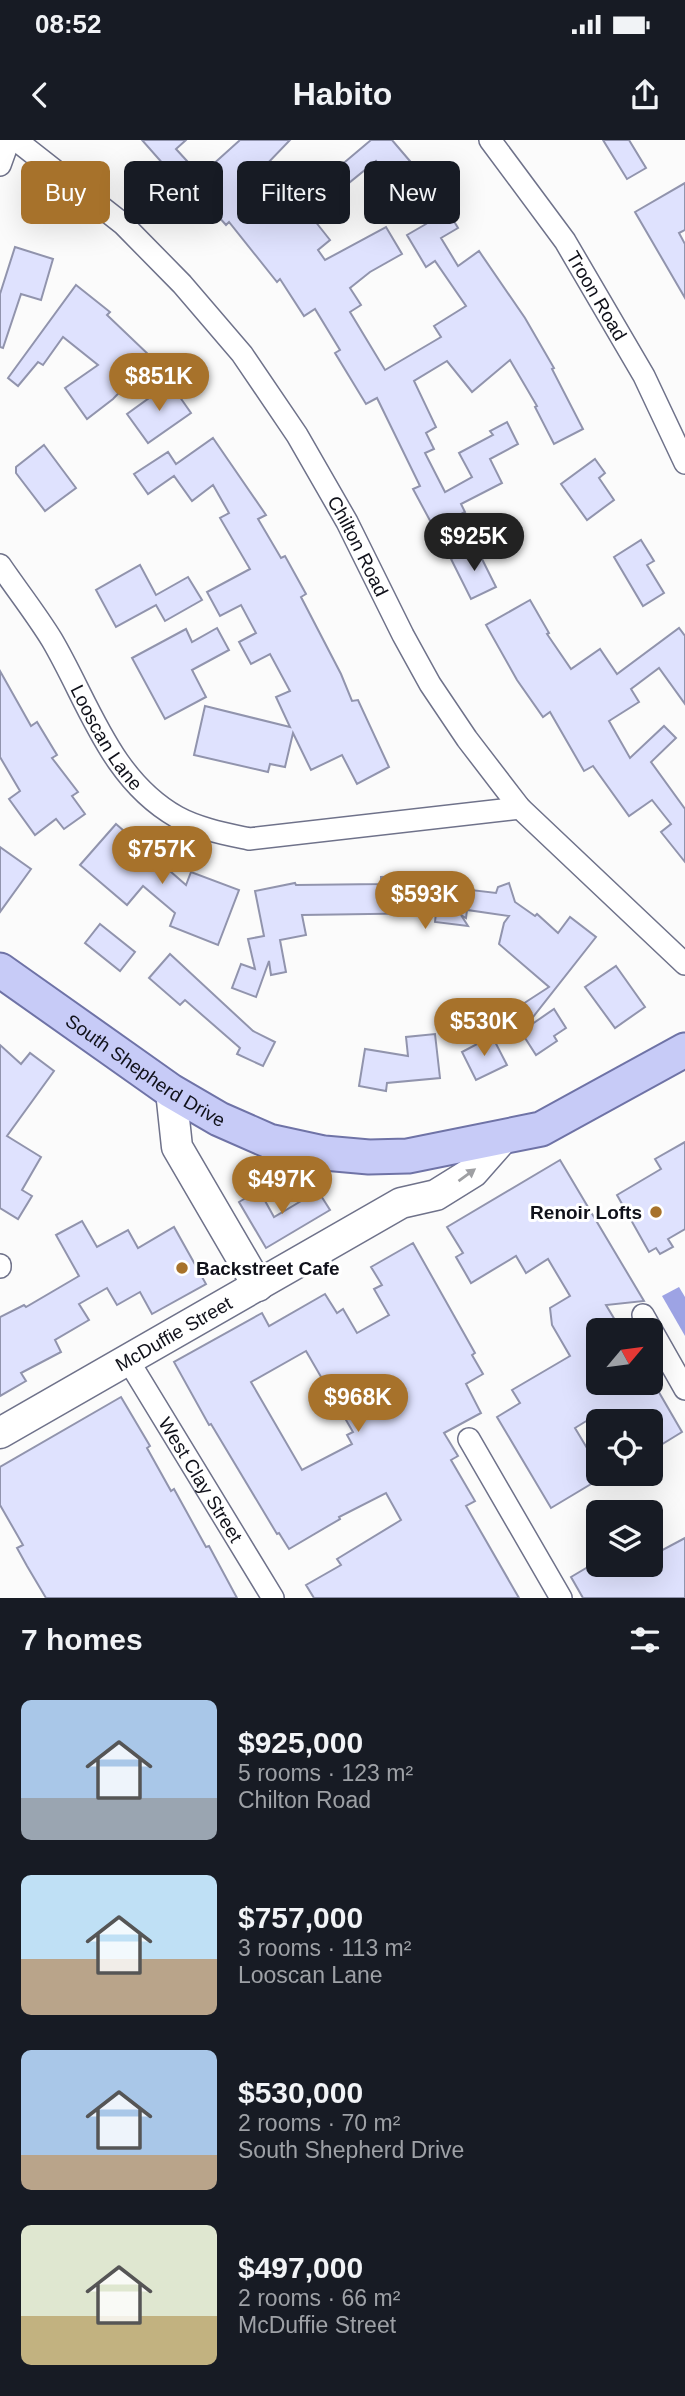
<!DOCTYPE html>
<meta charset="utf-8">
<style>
body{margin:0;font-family:Helvetica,sans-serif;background:#242831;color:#f1f3f6;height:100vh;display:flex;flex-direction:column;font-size:26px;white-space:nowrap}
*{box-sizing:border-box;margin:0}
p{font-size:23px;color:#9ea1a6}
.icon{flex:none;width:38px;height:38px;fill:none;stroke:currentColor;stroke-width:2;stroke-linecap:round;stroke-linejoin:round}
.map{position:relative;height:1458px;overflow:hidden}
.sheet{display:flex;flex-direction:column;background:#171b24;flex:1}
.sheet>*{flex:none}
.banner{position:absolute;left:21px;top:21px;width:644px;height:63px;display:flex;gap:14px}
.needle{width:46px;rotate:61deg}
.fabs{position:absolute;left:586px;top:1178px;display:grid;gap:14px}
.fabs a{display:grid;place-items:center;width:77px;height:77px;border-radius:10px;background:#171b24;box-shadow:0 7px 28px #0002;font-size:35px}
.price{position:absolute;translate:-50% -60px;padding:0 16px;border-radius:24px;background:#a7722b;color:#fff;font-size:23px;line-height:46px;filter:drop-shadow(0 2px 4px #0008)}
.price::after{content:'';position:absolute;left:50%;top:42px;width:21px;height:16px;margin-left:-10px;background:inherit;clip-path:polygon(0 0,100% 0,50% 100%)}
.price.current{background:#222;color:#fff}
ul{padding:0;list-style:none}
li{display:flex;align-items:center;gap:21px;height:175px;padding:0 21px}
li span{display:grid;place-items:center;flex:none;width:196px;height:140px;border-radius:10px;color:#555}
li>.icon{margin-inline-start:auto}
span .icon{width:84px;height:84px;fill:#fffc;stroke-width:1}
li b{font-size:30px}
h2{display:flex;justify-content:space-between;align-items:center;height:84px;padding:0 21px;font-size:30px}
.tag{padding:0 24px;border-radius:10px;background:#171b24;box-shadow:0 7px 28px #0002;font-size:24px;line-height:63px}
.tag.current{background:#a7722b;color:#fff}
.status{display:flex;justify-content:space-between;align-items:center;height:49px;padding:0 35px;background:#171b24;direction:ltr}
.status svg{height:19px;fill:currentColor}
header{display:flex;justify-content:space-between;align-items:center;height:91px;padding:0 21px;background:#171b24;font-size:32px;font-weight:700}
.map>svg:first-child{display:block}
.water{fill:#9da3e4}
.building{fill:#dfe2fe;stroke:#9194ad;stroke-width:2;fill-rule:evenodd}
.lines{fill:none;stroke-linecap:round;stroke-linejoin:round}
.street-casing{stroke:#6f728a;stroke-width:24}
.secondary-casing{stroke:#6f728a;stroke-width:33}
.primary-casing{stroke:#6f73a6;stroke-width:37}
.street{stroke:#fff;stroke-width:21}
.secondary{stroke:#fff;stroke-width:30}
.primary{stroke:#c7cbf7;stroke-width:33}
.oneway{fill:#9fa0a3}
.poi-dot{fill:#a7722b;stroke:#fff;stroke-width:2.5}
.labels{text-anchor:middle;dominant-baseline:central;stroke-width:6;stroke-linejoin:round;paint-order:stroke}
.street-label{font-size:19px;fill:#10111a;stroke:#fff}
.poi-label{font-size:19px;font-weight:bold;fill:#10111a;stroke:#fff;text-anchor:end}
</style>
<div class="status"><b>08:52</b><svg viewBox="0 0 49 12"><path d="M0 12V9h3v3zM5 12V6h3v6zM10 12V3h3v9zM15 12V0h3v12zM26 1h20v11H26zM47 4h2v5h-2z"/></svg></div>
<header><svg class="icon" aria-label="back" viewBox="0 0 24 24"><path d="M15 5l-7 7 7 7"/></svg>Habito<svg class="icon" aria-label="share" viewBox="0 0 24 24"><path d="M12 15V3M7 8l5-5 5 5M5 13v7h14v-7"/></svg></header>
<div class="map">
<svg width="685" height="1458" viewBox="0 0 685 1458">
<rect width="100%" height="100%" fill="#fbfbfb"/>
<path class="water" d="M679 1147 685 1157V1196L662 1156Z"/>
<g class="building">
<path d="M142 0H186L176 9 187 21 172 34Z"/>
<path d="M240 0H290L264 27 284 49 300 36 316 55 303 66 330 100 318 110 325 120 386 87 402 114 370 132 350 148 361 165 350 172 385 230 441 197 434 186 466 166 435 121 426 127 407 95 426 84 415 66 437 53 458 88 441 98 458 126 479 111 525 178 554 228 552 229 583 289 554 304 535 267 537 266 510 220 472 252 447 221 414 241 436 287 426 293 434 309 425 313 445 352 472 337 459 313 493 295 490 291 507 282 518 304 490 319 502 343 461 364 465 372 434 388 413 349 420 346 377 258 366 264 335 213 340 210 315 169 304 176 280 139 277 142 229 82 226 85 190 45Z"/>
<path d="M371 0H392L415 27 395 44 376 21 339 51 327 37Z"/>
<path d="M603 0H629L646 28 627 39Z"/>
<path d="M685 43V90L679 93 685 104V158L635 72Z"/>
<path d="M15 107 53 119 41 160 21 154 3 208 0 207V154Z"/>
<path d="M76 145 110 172 107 175 150 216 135 232 137 234 113 259 87 279 65 248 98 225 63 197 43 225 38 222 18 246 8 238Z"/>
<path d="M170 243 191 273 148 303 127 274Z"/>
<path d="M213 298 266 375 258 379 281 418 285 416 306 454 301 457 341 534 352 561 358 560 389 627 357 644 342 615 311 630 293 593 285 627 270 624 268 632 194 615 205 566 290 587 276 557 290 551 270 514 251 524 239 502 256 493 241 465 220 476 207 452 250 429 220 378 229 373 213 345 192 361 174 336 148 354 134 334 168 312 176 324Z"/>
<path d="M44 305 76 348 45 371 16 333V327Z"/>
<path d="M595 319 605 333 599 338 614 360 587 380 561 344Z"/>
<path d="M641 400 654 421 647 425 664 453 643 466 614 417Z"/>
<path d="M476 407 496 447 471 459 451 419Z"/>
<path d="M140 425 156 455 188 437 202 460 165 481 156 465 116 487 96 450Z"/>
<path d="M530 460 549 493 547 494 571 529 600 509 617 534 679 488 685 496V564L659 528 631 549 639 562 609 581 630 618 664 586 676 598 651 622 685 669V722L661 692 671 684 652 660 629 676 593 626 584 631 550 572 543 577 517 540 486 485Z"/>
<path d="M217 488 229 510 192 530 206 557 165 579 132 518 186 489 192 502Z"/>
<path d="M0 531 31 586 37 582 57 615 52 618 78 652 72 656 85 674 64 689 56 679 35 695 9 659 20 651 0 617Z"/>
<path d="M116 684 186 745 191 732 239 750 218 805 170 786 175 773 143 746 127 765 80 725Z"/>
<path d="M0 707 31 729 0 772Z"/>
<path d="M440 735 464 737 462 749 496 753 498 747 509 743 515 762 535 776 537 774 558 793 570 777 596 797 522 891 554 869 566 888 554 896 557 901 536 915 509 873 549 847 499 804 504 783 509 776 467 770 466 778 461 775 468 786 435 782 436 773 302 775 306 795 280 800 286 832 271 835 269 821 256 857 232 848 241 824 255 829 248 799 264 796 255 751 295 743 296 745 381 744V737Z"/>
<path d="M100 784 135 812 120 831 85 803Z"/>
<path d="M170 814 253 891 275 902 263 926 237 914 240 908 185 860 180 865 149 838Z"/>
<path d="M616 826 645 867 615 888 585 847Z"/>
<path d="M435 894 440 938 387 943 386 951 359 946 365 909 408 916 406 897Z"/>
<path d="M492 896 507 925 476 940 462 912Z"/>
<path d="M0 905 21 924 30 913 54 931 7 996 41 1017 22 1050 32 1056 18 1079 0 1068Z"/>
<path d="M685 1002V1089L668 1099 673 1107 660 1114 656 1108 649 1112 617 1055 661 1029 655 1019Z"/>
<path d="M560 1020 644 1161 606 1165 621 1190H598V1242H653L682 1292 651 1311V1281H607L601 1272 575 1288 593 1318 596 1341 551 1368 497 1277 520 1263 512 1250 570 1216 552 1185 550 1168 570 1156 548 1119 526 1133 516 1116 471 1143 456 1117 463 1113 447 1087Z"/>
<path d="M259 1050 274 1077 318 1051 330 1070 266 1108 239 1062Z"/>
<path d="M82 1081 97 1107 128 1090 138 1108 174 1087 206 1144 152 1174 140 1152 117 1165 107 1148 79 1164 89 1180 55 1200 61 1212 21 1233 26 1241 0 1256V1177L24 1165 26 1167 79 1136 56 1095Z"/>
<path d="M413 1103 475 1213 472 1215 483 1234 466 1244 481 1273 444 1293 458 1316 451 1320 475 1361 466 1366 519 1458H314L306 1445 341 1425 337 1419 401 1380 386 1353 339 1377 340 1379 289 1409 279 1393 277 1394 211 1284 209 1285 174 1222 262 1173 269 1186 325 1154 337 1173 343 1169 357 1193 389 1175 374 1149 382 1145 371 1127ZM306 1211 353 1292 347 1295 352 1304 302 1330 251 1242Z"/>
<path d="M121 1257 150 1306 147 1308 171 1351 174 1349 206 1407 209 1406 237 1458H46L27 1426 17 1408 23 1405 0 1365V1327Z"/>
<path d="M685 1398V1458H583L571 1437 593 1424H651V1416Z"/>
</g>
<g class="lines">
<defs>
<g id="street">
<path id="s1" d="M16 0 123 84 182 144 242 214 297 295 347 382 403 495 430 544 467 599 520 668 685 824"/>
<path id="s2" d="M490 0 565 101 644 236 685 323"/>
<path d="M0 25 9 0"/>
<path id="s3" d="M0 425C17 450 36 474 52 500 89 563 110 639 177 677 199 689 226 694 249 699L520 668"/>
<path d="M0 1125V1127"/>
<path d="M643 1175 685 1249"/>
<path id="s4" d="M128 1220 273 1458"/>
<path d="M469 1299 561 1458"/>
</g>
<g id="secondary">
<path d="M171 951 177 1007 258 1146"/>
<path id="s5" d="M0 1293 401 1063 436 1055 473 1032 503 998"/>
</g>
<g id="primary">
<path id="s6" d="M0 830 171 951 219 979 269 1001 324 1013 369 1017 408 1016 541 989 685 910"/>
</g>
</defs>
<use href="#street" class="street-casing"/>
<use href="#secondary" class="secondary-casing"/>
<use href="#primary" class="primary-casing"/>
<use href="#street" class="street"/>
<use href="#secondary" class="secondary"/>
<use href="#primary" class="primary"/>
</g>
<defs><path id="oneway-solid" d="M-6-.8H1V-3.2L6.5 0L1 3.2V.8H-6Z" transform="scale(1.75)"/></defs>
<use class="oneway" href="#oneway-solid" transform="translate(467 1035) rotate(-36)"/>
<g class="poi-dot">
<circle cx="656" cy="1072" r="7"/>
<circle cx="182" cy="1128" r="7"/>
</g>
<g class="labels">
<g class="street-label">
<text stroke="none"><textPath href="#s2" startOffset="189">Troon Road</textPath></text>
<text stroke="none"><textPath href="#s1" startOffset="537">Chilton Road</textPath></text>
<text stroke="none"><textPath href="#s3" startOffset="203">Looscan Lane</textPath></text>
<text stroke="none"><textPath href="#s6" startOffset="177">South Shepherd Drive</textPath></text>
<text stroke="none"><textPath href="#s5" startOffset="200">McDuffie Street</textPath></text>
<text stroke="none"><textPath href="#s4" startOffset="140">West Clay Street</textPath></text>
</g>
<g class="poi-label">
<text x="642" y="1072">Renoir Lofts</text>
<text x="196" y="1128" text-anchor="start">Backstreet Cafe</text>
</g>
</g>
</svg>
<div class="fabs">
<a><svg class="needle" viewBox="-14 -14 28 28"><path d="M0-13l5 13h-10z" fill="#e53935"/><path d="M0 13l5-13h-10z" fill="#9ea1a6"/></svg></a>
<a><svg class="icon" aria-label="locate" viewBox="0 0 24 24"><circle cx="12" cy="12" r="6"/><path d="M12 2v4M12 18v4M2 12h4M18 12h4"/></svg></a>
<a><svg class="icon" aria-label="layers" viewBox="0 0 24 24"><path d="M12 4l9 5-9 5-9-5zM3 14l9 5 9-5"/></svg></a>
</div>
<b class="price" style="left:159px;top:273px">$851K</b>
<b class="price current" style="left:474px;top:433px">$925K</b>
<b class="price" style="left:162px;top:746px">$757K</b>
<b class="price" style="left:425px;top:791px">$593K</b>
<b class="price" style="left:484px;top:918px">$530K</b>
<b class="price" style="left:282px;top:1076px">$497K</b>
<b class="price" style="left:358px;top:1294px">$968K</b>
<div class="banner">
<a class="tag current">Buy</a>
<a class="tag">Rent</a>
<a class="tag">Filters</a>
<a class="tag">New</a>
</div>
</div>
<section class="sheet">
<h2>7 homes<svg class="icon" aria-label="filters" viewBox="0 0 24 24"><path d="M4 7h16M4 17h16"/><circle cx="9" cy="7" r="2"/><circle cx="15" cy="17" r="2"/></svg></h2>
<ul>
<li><span style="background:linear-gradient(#a9c7e8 70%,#9aa5b1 0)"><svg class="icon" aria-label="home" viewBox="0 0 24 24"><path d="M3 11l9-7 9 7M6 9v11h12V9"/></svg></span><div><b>$925,000</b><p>5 rooms · 123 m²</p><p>Chilton Road</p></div></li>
<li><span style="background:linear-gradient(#bfe0f5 60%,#b9a48a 0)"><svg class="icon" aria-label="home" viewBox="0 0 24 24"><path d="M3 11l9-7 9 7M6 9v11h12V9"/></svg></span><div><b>$757,000</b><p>3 rooms · 113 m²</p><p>Looscan Lane</p></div></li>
<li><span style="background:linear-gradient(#a9c7e8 75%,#b9a48a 0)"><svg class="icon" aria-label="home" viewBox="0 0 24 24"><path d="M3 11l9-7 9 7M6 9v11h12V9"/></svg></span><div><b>$530,000</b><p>2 rooms · 70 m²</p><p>South Shepherd Drive</p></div></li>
<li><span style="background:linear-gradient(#dfe7d0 65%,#c2b280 0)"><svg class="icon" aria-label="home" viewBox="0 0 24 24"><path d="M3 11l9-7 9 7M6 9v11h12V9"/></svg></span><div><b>$497,000</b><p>2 rooms · 66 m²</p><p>McDuffie Street</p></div></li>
</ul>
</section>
